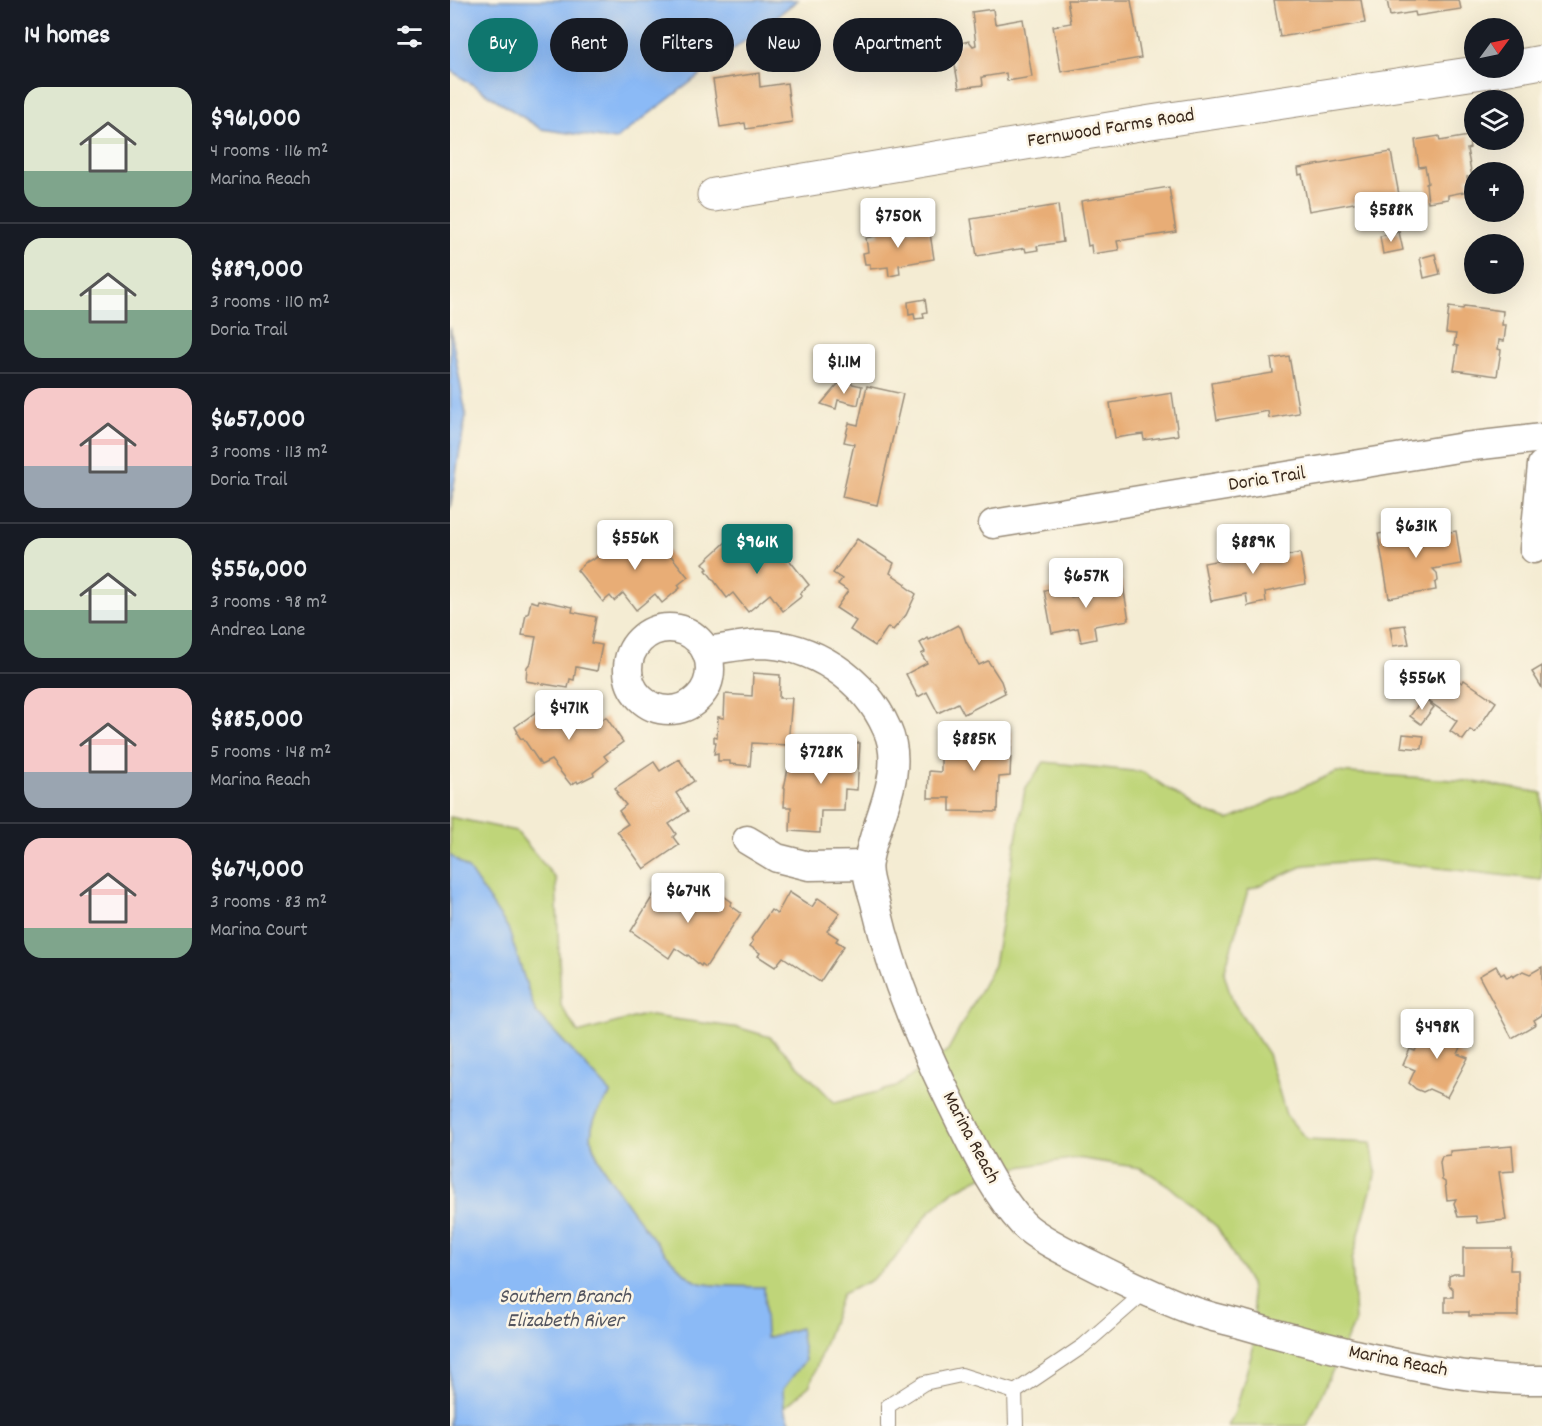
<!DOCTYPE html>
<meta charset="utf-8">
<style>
body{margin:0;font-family:Dekko,sans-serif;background:#20242c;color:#f1f3f6;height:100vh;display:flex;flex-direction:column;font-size:22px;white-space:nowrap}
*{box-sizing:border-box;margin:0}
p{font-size:20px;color:#9ea1a6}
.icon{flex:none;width:33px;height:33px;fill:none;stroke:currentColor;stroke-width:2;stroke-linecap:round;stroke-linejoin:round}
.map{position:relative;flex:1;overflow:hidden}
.drawer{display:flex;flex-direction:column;background:#171b24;width:450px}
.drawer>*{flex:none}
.hud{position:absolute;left:18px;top:18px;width:570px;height:54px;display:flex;gap:12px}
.needle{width:39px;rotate:57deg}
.fabs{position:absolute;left:1014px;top:18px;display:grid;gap:12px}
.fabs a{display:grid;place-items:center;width:60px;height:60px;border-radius:50%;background:#171b24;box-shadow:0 6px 24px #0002;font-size:30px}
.price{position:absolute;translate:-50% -51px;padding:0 14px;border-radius:6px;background:#fff;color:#222;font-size:20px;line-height:39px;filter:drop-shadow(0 2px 3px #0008)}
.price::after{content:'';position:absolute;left:50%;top:36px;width:18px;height:14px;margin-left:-9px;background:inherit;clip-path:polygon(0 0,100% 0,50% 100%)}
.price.active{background:#0f766e;color:#fff}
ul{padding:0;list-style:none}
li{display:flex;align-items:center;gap:18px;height:150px;padding:0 24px}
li+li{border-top:2px solid #363941}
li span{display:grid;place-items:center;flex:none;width:168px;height:120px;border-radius:18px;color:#555}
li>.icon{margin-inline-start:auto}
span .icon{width:72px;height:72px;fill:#fffc;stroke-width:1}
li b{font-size:26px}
h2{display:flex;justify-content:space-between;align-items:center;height:72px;padding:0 24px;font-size:26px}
.chip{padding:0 21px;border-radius:27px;background:#171b24;box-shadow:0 6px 24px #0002;font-size:21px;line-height:54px}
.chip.active{background:#0f766e;color:#fff}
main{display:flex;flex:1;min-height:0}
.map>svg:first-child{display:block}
.green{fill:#bfd579;stroke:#7d804c;stroke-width:1.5}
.water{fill:#8bbaf6;stroke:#63728a;stroke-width:1.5}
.building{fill:#e8ad76}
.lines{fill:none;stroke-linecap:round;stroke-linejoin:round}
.service-casing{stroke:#988b78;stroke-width:16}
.minor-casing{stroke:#988b78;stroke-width:31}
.tertiary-casing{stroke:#988b78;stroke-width:35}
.service{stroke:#fff;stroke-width:14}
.minor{stroke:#fff;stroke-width:28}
.tertiary{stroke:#fff;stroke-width:33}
.labels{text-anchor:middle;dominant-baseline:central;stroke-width:5;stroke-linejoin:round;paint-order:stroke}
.street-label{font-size:20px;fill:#3b2a1e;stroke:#fcf5e5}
.water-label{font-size:21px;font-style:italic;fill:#53555f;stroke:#fcf5e5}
</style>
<main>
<section class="drawer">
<h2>14 homes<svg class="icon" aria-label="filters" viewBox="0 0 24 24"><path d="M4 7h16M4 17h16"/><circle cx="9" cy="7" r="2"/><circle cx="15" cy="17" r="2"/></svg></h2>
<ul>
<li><span style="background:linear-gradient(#dfe7d0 70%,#7fa58c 0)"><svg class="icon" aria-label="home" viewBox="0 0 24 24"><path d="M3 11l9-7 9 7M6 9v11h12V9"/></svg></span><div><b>$961,000</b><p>4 rooms · 116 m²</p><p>Marina Reach</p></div></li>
<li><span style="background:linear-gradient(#dfe7d0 60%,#7fa58c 0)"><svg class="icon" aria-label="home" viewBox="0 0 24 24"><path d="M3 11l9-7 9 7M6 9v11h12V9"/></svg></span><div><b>$889,000</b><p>3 rooms · 110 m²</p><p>Doria Trail</p></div></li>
<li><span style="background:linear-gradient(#f6c9c9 65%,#9aa5b1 0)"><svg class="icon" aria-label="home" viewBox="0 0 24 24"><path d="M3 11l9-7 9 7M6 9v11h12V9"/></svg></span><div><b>$657,000</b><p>3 rooms · 113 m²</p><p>Doria Trail</p></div></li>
<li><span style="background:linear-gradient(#dfe7d0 60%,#7fa58c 0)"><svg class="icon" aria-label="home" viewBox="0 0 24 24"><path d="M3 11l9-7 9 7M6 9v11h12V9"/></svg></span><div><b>$556,000</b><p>3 rooms · 98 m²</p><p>Andrea Lane</p></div></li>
<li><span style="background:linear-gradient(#f6c9c9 70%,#9aa5b1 0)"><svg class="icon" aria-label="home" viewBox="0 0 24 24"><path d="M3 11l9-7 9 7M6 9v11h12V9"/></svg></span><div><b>$885,000</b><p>5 rooms · 148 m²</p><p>Marina Reach</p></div></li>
<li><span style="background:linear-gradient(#f6c9c9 75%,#7fa58c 0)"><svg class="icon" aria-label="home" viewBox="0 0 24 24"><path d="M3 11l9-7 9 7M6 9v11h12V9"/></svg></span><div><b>$674,000</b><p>3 rooms · 83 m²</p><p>Marina Court</p></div></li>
</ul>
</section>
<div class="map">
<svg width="1092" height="1426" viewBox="0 0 1092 1426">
<rect width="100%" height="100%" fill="#fcf5e5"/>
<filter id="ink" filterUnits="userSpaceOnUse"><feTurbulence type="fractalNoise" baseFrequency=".0167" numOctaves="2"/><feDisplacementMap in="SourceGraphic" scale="12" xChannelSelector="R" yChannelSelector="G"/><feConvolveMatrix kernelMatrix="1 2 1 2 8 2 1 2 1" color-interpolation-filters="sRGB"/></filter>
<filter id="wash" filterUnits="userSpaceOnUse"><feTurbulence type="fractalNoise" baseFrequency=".008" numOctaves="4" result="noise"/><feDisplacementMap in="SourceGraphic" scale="24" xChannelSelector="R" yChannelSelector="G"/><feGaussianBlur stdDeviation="1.35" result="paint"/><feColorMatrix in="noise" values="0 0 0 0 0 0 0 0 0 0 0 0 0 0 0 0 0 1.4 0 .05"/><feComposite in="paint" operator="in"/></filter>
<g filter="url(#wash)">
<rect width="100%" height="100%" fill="#f4ecd3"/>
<path class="green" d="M594 762 693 772 748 809 779 820 886 772 1018 781 1092 793V880L920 860 856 865 798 890 774 973 783 1002 818 1054 836 1115 857 1140 921 1143 926 1172 902 1260 905 1322 857 1426H778L785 1412 803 1349 805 1317 800 1284 767 1227 718 1185 691 1168 627 1158 563 1168 533 1176 504 1191 479 1212 443 1261 420 1281 392 1294 360 1385 334 1408 333 1389 355 1360 349 1328 316 1338 314 1287C297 1286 264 1287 250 1283 226 1277 147 1168 142 1142 138 1122 150 1109 161 1093L85 1011 58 928 19 870 0 855V817L66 831 106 879 111 1006 128 1033 194 1015 290 1028 320 1037 385 1103 446 1087 498 1050 544 965 575 789Z"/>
<g class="water">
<path d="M0 0H348L165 140 91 129 0 70Z"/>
<path d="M0 326 16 415 0 509Z"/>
<path d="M0 855 19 870 58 928 85 1011 161 1093C150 1109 138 1122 142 1143 147 1168 226 1277 250 1283 264 1287 297 1286 314 1287L316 1338 350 1328 355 1360 333 1389 334 1408 342 1426H0Z"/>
</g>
<g id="blocks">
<g class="building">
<path d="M617 0H681L691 58 611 72 603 26 621 23Z"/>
<path d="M824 0H911L915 23 830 37Z"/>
<path d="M937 0H1009L1011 9 966 16 965 12 940 16Z"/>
<path d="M543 9 545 24 573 19 582 77 557 81 556 73 532 77 533 85 509 88 502 49 507 48 511 43 519 41 523 46 526 45 522 12Z"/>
<path d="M309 73 310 87 337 83 342 122 296 129 295 123 270 127 263 80Z"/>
<path d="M989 136 990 141 1018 136 1020 148 1017 149 1022 177H1017L1019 191 998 195V199L978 202 976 184 978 183 975 166 969 167 965 140Z"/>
<path d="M941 152 949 195 859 211 852 174 849 175 848 168Z"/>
<path d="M719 187 726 232 667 241 669 250 642 254 641 245 638 246 631 201Z"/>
<path d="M608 205 613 242 587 246 588 250 576 252 575 248 527 256 521 219Z"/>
<path d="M452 226 453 232 479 227 484 259 449 265 450 274 439 276 438 267 420 269V264H415L413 253 418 252 416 238 430 235 429 230Z"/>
<path d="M949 232 953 250 933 254 930 236Z"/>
<path d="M985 254 990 274 974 278 970 258Z"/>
<path d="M475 299 477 312 473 313 474 318 465 319 464 314 459 315 458 302Z"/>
<path d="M1014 306 1053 311 1052 325H1056L1054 341 1049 340 1048 349 1051 350 1047 376 1004 370 1008 346 1004 345 1006 334 996 333 999 307 1013 309Z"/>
<path d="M839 356 849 413 819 418 818 411 767 420 761 383 823 373 821 359Z"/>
<path d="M398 383 412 386 408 405 388 400 386 409 371 404 388 384Z"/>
<path d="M417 386 453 394 427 505 392 497 404 444 394 442 399 423 408 425Z"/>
<path d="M722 393 728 435 694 440 693 434 665 438 660 403Z"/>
<path d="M972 526 974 536 1006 531 1011 564 983 569 987 573 988 581 985 583 986 590 939 598 928 534Z"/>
<path d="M198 527 238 577 228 585 230 588 212 603 205 594 186 610 173 593 164 601 160 596 153 602 127 570 137 561V562L142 559 143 560 154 551 157 555 180 537 182 539Z"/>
<path d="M318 533 359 585 350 593 352 596 333 611 320 594 298 612 283 593 277 598 256 570 258 569 253 563 277 541 294 562 307 552 304 548Z"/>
<path d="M407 539 444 563 440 573 456 584 455 586 466 594 456 615 443 630 438 627 425 646 400 630 406 621 386 608 398 591 388 584 392 579 383 573Z"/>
<path d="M807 548 808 554 829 550 831 557 850 553 856 584 815 592 816 602 798 606 796 594 761 601 754 563 781 558 780 553Z"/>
<path d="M672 581 679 620 644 626 646 639 631 642 628 628 602 633 594 590 619 586 621 597 652 592 651 585Z"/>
<path d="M89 600 123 607 122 612 146 617 141 643 152 645 147 671 126 667 124 680 120 679 118 688 76 681 77 667 81 662 86 637 72 635 76 614H78L81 601 88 603Z"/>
<path d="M508 625 511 628 516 642 529 665 538 661 551 681 555 693 514 714 508 703 488 713 477 692 468 697 456 674 477 663 471 654 475 652 470 643 478 638 479 640Z"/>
<path d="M955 625 959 644 943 646 940 627Z"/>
<path d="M1092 666V688L1082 672Z"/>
<path d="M993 670 1012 683 1014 680 1046 702 1025 733 1020 730 1013 740 1000 731 1007 721 974 698Z"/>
<path d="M303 673 330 675 329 698H342L338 745 302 743 300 766 280 764V761H268V753L264 754 266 742H264V736L267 737 268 717 274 718 275 694 302 696Z"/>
<path d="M973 698 984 707 971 724 960 716Z"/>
<path d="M100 702 115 718 134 705 147 723 156 717 173 742 154 756 158 761 143 773 144 775 128 783 127 781 121 785 101 760 91 765 73 738 71 739 67 733 68 732 65 727Z"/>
<path d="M520 729 562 732 560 776 549 777 548 809H547V812L500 811V798H478L479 771 491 772V750H515V739L519 740Z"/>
<path d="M953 734 974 736 972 749 951 747Z"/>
<path d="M373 741 410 743 407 790 395 789 394 811H371L370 833 340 831 341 807H334L335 788H334L339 764 372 763Z"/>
<path d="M229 759 244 781 226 793 238 811 219 824 226 834 223 837 229 845 194 869 167 831 178 824 169 811 176 805 166 793 168 792 165 788 204 762 210 771Z"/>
<path d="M236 885 256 897 262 888 282 902 280 905 291 913 256 967 252 964 251 966 238 955 237 956 225 948 219 958 181 931 204 894 213 901 215 898 223 904Z"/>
<path d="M339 892 362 907 368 898 390 913 377 931 388 938 386 941 394 946 370 982 333 957 325 967 308 956 310 953 300 946 303 941 301 939 321 910 327 914Z"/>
<path d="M1046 966 1051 975 1054 973 1057 978 1062 975 1063 977 1073 971 1080 974 1092 967V1015L1084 1020 1086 1024 1062 1038 1029 976Z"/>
<path d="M982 1022 990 1025 991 1023 1017 1034 1008 1054 1018 1058 997 1097 979 1089 973 1092 966 1089 959 1083 965 1070 953 1065 960 1049 965 1051 967 1047 973 1044Z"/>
<path d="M1062 1146 1064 1171 1049 1172 1056 1220 1027 1223 1026 1216 1008 1217 1004 1203 1006 1199 997 1200 995 1182 992 1180 990 1162 992 1156 1000 1155V1151Z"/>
<path d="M1013 1248H1061L1060 1270H1068V1316H1019V1312H995V1297H1003V1289L999 1285V1276L1004 1274H1013Z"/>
</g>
</g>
</g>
<g filter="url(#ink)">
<use href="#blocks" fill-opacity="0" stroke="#988b78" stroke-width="1.5"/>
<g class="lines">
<defs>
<g id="service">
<path d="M565 1392 633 1346 696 1291"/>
<path d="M565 1392 566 1426"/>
<path d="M438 1426V1406L474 1383 511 1375 565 1392"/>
</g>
<g id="minor">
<path d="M543 524 1014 447 1092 438"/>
<path d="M1084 549 1092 465"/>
<circle cx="219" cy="669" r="41"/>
<path d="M256 651C273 649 291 645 308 644 363 644 415 679 437 729 457 773 425 819 418 862 415 875 423 893 426 906 443 980 475 1051 509 1119 527 1155 545 1194 573 1224 588 1239 621 1254 640 1264 673 1281 707 1297 741 1310 757 1316 775 1320 791 1324 829 1335 867 1345 905 1354 967 1368 1029 1381 1092 1380"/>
<path d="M297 840 327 858 359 866 417 865"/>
</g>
<g id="tertiary">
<path d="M1064 67 1092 62"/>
<path d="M264 195 701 122 1059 68"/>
</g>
</defs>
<use href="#service" class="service-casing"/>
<use href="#minor" class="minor-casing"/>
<use href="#tertiary" class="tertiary-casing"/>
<use href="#service" class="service"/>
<use href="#minor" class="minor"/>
<use href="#tertiary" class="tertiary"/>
</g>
</g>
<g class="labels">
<g class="street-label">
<text transform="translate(661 129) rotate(-9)">Fernwood Farms Road</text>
<text transform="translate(817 480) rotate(-9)">Doria Trail</text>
<text transform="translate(520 1138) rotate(62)">Marina Reach</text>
<text transform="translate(948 1362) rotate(11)">Marina Reach</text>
</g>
<g class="water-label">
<text x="115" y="1298">Southern Branch<tspan x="115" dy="24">Elizabeth River</tspan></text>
</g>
</g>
</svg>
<div class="fabs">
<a><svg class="needle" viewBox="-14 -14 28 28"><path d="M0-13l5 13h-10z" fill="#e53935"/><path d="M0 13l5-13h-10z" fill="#9ea1a6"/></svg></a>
<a><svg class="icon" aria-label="layers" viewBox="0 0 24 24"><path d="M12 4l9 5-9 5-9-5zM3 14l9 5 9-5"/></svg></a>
<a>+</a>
<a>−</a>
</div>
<b class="price" style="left:941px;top:243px">$588K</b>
<b class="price" style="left:448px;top:249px">$750K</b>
<b class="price" style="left:394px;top:395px">$1.1M</b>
<b class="price" style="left:966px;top:559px">$631K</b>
<b class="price" style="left:185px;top:571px">$556K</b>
<b class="price active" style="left:307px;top:575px">$961K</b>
<b class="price" style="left:803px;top:575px">$889K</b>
<b class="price" style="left:636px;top:609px">$657K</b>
<b class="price" style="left:972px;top:711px">$556K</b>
<b class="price" style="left:119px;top:741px">$471K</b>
<b class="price" style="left:524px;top:772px">$885K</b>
<b class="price" style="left:371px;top:785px">$728K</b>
<b class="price" style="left:238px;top:924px">$674K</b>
<b class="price" style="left:987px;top:1060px">$498K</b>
<div class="hud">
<a class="chip active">Buy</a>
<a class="chip">Rent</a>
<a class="chip">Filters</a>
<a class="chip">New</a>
<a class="chip">Apartment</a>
</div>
</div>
</main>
